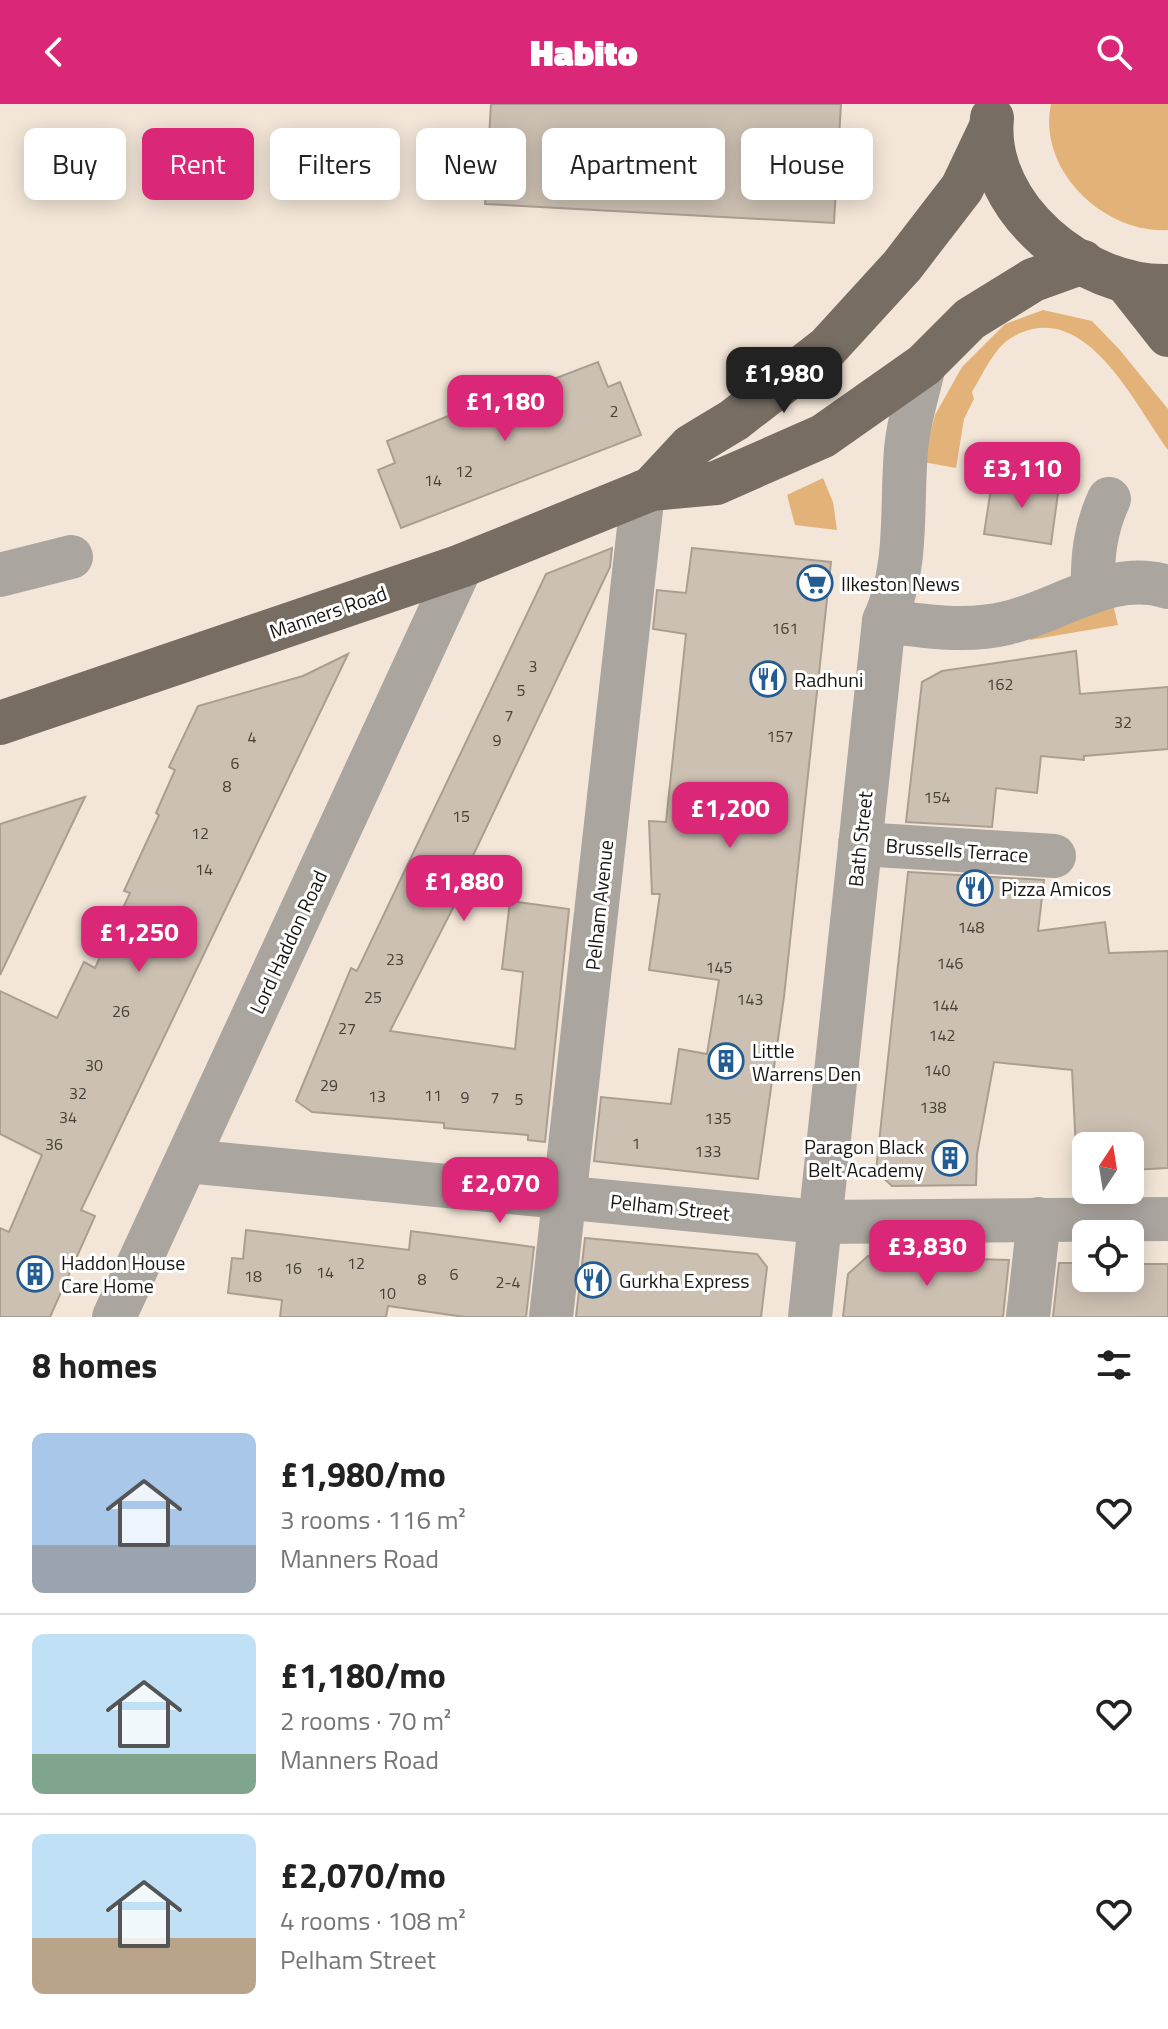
<!DOCTYPE html>
<meta charset="utf-8">
<style>
body{margin:0;font-family:"Titillium Web",sans-serif;background:#f2f2f2;color:#222;height:100vh;display:flex;flex-direction:column;font-size:30px;white-space:nowrap}
*{box-sizing:border-box;margin:0}
p{font-size:26px;color:#767676}
.icon{flex:none;width:44px;height:44px;fill:none;stroke:currentColor;stroke-width:2;stroke-linecap:round;stroke-linejoin:round}
.map{position:relative;height:1213px;overflow:hidden}
.panel{display:flex;flex-direction:column;background:#fff;flex:1}
.panel>*{flex:none}
.top-card{position:absolute;left:24px;top:24px;width:1120px;height:72px;display:flex;gap:16px}
.needle{width:52px;rotate:12deg}
.tools{position:absolute;left:1072px;top:1028px;display:grid;gap:16px}
.tools a{display:grid;place-items:center;width:72px;height:72px;border-radius:12px;background:#fff;box-shadow:0 4px 20px #0003;font-size:40px}
.price{position:absolute;translate:-50% -68px;padding:0 18px;border-radius:16px;background:#db2777;color:#fff;font-size:26px;line-height:52px;filter:drop-shadow(0 2px 4px #0008)}
.price::after{content:'';position:absolute;left:50%;top:48px;width:24px;height:18px;margin-left:-12px;background:inherit;clip-path:polygon(0 0,100% 0,50% 100%)}
.price.selected{background:#222;color:#fff}
ul{padding:0;list-style:none}
li{display:flex;align-items:center;gap:24px;height:200px;padding:0 32px}
li+li{border-top:2px solid #e0e0e0}
li span{display:grid;place-items:center;flex:none;width:224px;height:160px;border-radius:12px;color:#555}
li>.icon{margin-inline-start:auto}
span .icon{width:96px;height:96px;fill:#fffc;stroke-width:1}
li b{font-size:34px}
h2{display:flex;justify-content:space-between;align-items:center;height:96px;padding:0 32px;font-size:34px}
.pill{padding:0 28px;border-radius:12px;background:#fff;box-shadow:0 4px 20px #0003;font-size:28px;line-height:72px}
.pill.selected{background:#db2777;color:#fff}
header{display:flex;justify-content:space-between;align-items:center;height:104px;padding:0 32px;background:#db2777;color:#fff;font-size:36px;font-weight:800}
.map>svg:first-child{display:block}
.green{fill:#e2b279}
.building{fill:#ccc0b2;stroke:#aa9e91;stroke-width:2}
.lines{fill:none;stroke-linecap:round;stroke-linejoin:round}
.minor{stroke:#aba59f;stroke-width:44}
.major{stroke:#776d63;stroke-width:44}
.labels{text-anchor:middle;dominant-baseline:central;stroke-width:6;stroke-linejoin:round;paint-order:stroke}
.number-label{font-size:16px;fill:#464038}
.poi-label{font-size:20px;fill:#191510;stroke:#fff;text-anchor:start}
.street-label{font-size:20px;fill:#191510;stroke:#fff}
</style>
<header><svg class="icon" aria-label="back" viewBox="0 0 24 24"><path d="M15 5l-7 7 7 7"/></svg>Habito<svg class="icon" aria-label="search" viewBox="0 0 24 24"><circle cx="10" cy="10" r="6"/><path d="M15 15l6 6"/></svg></header>
<div class="map">
<svg width="1168" height="1213" viewBox="0 0 1168 1213">
<rect width="100%" height="100%" fill="#f3e6d8"/>
<g class="green">
<path d="M1051 0H1168V126C1104 130 1037 66 1051 0Z"/>
<path d="M1043 206 1092 217 1119 245 1168 305V346C1134 300 1084 190 1011 234 994 244 982 272 972 288L974 295 964 315 956 364 923 358 935 311 962 263 1005 220Z"/>
<path d="M823 374 833 398 837 426 795 421 787 391Z"/>
<path d="M1113 500 1118 521 1030 536 1029 529Z"/>
</g>
<g class="building">
<path d="M491 0H841L834 119 485 100Z"/>
<path d="M598 258 608 283 620 278 641 331 401 424 378 366 395 359 387 337 531 278 533 283Z"/>
<path d="M993 371 1059 382 1051 440 984 430Z"/>
<path d="M612 444 610 463 469 760 474 763 390 927 515 945 523 868 502 865 510 797 569 805 545 1038 528 1036V1031L444 1024V1019L312 1008 296 997 351 864 357 867 546 470Z"/>
<path d="M692 444 831 458 784 893 758 1075 594 1057 601 993 671 1000 679 945 707 950 719 876 649 866 660 790H652L649 717 666 718 686 530 653 525 657 486 686 489Z"/>
<path d="M1076 547 1080 590 1168 583V645L1084 652V656L1041 652 1037 689 996 684 992 723 906 718 922 578 942 567Z"/>
<path d="M348 550 81 1106 95 1112 50 1213H0V1124L9 1128 42 1051 0 1030V887L57 914 84 858 95 864 130 789 124 787 159 711 156 709 175 666 169 663 198 602 303 572Z"/>
<path d="M85 693 0 871V720Z"/>
<path d="M908 768 1044 776 1038 827 1105 818 1109 849 1168 847V1064L1130 1066V1042H1086V1066H1077L1072 966 994 958 977 1050 976 1081 892 1082 876 1067Z"/>
<path d="M246 1126 409 1146 411 1127 534 1143 526 1213H465L388 1202 386 1213H280L282 1196 228 1189 232 1154 243 1155Z"/>
<path d="M585 1134 757 1150 767 1163 761 1213H576Z"/>
<path d="M868 1152 1009 1156 1003 1213H843L848 1170Z"/>
<path d="M1059 1159H1086V1174H1130V1160H1168V1213H1053Z"/>
</g>
<g class="lines">
<g class="minor">
<path d="M0 471 71 453"/>
<path d="M1093 487C1092 454 1095 425 1109 395"/>
<path d="M884 517C926 522 965 529 1007 519 1062 506 1111 465 1168 483"/>
<path d="M860 740 1054 752"/>
<path d="M187 1057 819 1118 1168 1115"/>
<path d="M114 1213 461 462"/>
<path d="M551 1213 643 388"/>
<path d="M810 1213 884 517C909 462 901 404 906 346 908 318 918 289 924 261"/>
<path d="M1028 1213 1039 1115"/>
</g>
<g class="major">
<path d="M992 14C983 104 1084 185 1168 182"/>
<path d="M1127 179 1168 231"/>
<path d="M651 385 691 342 734 316 827 244 902 162 962 84 991 23"/>
<path d="M0 619 461 462 651 385 716 379 823 332 924 261 970 215 1033 176 1083 158"/>
</g>
</g>
<defs>
<symbol id="supermarket-ring" viewBox="-11 -11 22 22"><circle r="9.5" fill="#fff" stroke="#235c93" stroke-width="1.5"/><path d="M-6-5.5h2.5l.6 2H6L4.5 2H-2.5L-4.4-4H-6ZM-1.5 3.2a1.3 1.3 0 1 0 .1 0ZM3 3.2a1.3 1.3 0 1 0 .1 0Z" fill="#235c93"/></symbol>
<symbol id="restaurant-ring" viewBox="-11 -11 22 22"><circle r="9.5" fill="#fff" stroke="#235c93" stroke-width="1.5"/><path d="M-5-6h1v4h1v-4h1v4h1v-4h1v5L-1.5 .5V6h-2V.5L-5-1ZM5-6V6H3V1.5H1.5Q1.5-4 5-6Z" fill="#235c93"/></symbol>
<symbol id="building-ring" viewBox="-11 -11 22 22"><circle r="9.5" fill="#fff" stroke="#235c93" stroke-width="1.5"/><path d="M-4-6H4V6H1V3H-1V6H-4ZM-2.5-4.3h1.7v1.8h-1.7ZM.8-4.3h1.7v1.8H.8ZM-2.5-1h1.7V.8h-1.7ZM.8-1h1.7V.8H.8Z" fill="#235c93"/></symbol>
</defs>
<g fill-rule="evenodd">
<use href="#supermarket-ring" x="795" y="459" width="40" height="40"/>
<use href="#restaurant-ring" x="748" y="555" width="40" height="40"/>
<use href="#restaurant-ring" x="955" y="764" width="40" height="40"/>
<use href="#building-ring" x="706" y="937" width="40" height="40"/>
<use href="#building-ring" x="930" y="1034" width="40" height="40"/>
<use href="#building-ring" x="15" y="1150" width="40" height="40"/>
<use href="#restaurant-ring" x="573" y="1156" width="40" height="40"/>
</g>
<g class="labels">
<g class="number-label">
<text x="614" y="307">2</text>
<text x="464" y="367">12</text>
<text x="433" y="376">14</text>
<text x="785" y="524">161</text>
<text x="533" y="562">3</text>
<text x="1000" y="580">162</text>
<text x="521" y="586">5</text>
<text x="509" y="611">7</text>
<text x="1123" y="618">32</text>
<text x="780" y="632">157</text>
<text x="252" y="633">4</text>
<text x="497" y="636">9</text>
<text x="235" y="659">6</text>
<text x="227" y="682">8</text>
<text x="937" y="693">154</text>
<text x="461" y="712">15</text>
<text x="200" y="729">12</text>
<text x="204" y="765">14</text>
<text x="971" y="823">148</text>
<text x="395" y="855">23</text>
<text x="950" y="859">146</text>
<text x="719" y="863">145</text>
<text x="373" y="893">25</text>
<text x="750" y="895">143</text>
<text x="945" y="901">144</text>
<text x="121" y="907">26</text>
<text x="347" y="924">27</text>
<text x="942" y="931">142</text>
<text x="94" y="961">30</text>
<text x="937" y="966">140</text>
<text x="329" y="981">29</text>
<text x="78" y="989">32</text>
<text x="433" y="991">11</text>
<text x="377" y="992">13</text>
<text x="465" y="993">9</text>
<text x="495" y="993">7</text>
<text x="519" y="995">5</text>
<text x="933" y="1003">138</text>
<text x="68" y="1013">34</text>
<text x="718" y="1014">135</text>
<text x="636" y="1039">1</text>
<text x="54" y="1040">36</text>
<text x="708" y="1047">133</text>
<text x="356" y="1159">12</text>
<text x="293" y="1164">16</text>
<text x="325" y="1168">14</text>
<text x="454" y="1170">6</text>
<text x="253" y="1172">18</text>
<text x="422" y="1175">8</text>
<text x="508" y="1178">2-4</text>
<text x="387" y="1189">10</text>
</g>
<g class="poi-label">
<text x="841" y="479">Ilkeston News</text>
<text x="794" y="575">Radhuni</text>
<text x="1001" y="784">Pizza Amicos</text>
<text x="752" y="946">Little<tspan x="752" dy="23">Warrens Den</tspan></text>
<text x="924" y="1042" text-anchor="end">Paragon Black<tspan x="924" dy="23">Belt Academy</tspan></text>
<text x="61" y="1158">Haddon House<tspan x="61" dy="23">Care Home</tspan></text>
<text x="619" y="1176">Gurkha Express</text>
</g>
<g class="street-label">
<text transform="translate(328 508) rotate(-19)">Manners Road</text>
<text transform="translate(860 735) rotate(-84)">Bath Street</text>
<text transform="translate(957 746) rotate(4)">Brussells Terrace</text>
<text transform="translate(599 801) rotate(-84)">Pelham Avenue</text>
<text transform="translate(288 838) rotate(-65)">Lord Haddon Road</text>
<text transform="translate(670 1103) rotate(6)">Pelham Street</text>
</g>
</g>
</svg>
<div class="tools">
<a><svg class="needle" viewBox="-14 -14 28 28"><path d="M0-13l5 13h-10z" fill="#e53935"/><path d="M0 13l5-13h-10z" fill="#767676"/></svg></a>
<a><svg class="icon" aria-label="locate" viewBox="0 0 24 24"><circle cx="12" cy="12" r="6"/><path d="M12 2v4M12 18v4M2 12h4M18 12h4"/></svg></a>
</div>
<b class="price selected" style="left:784px;top:311px">£1,980</b>
<b class="price" style="left:505px;top:339px">£1,180</b>
<b class="price" style="left:1022px;top:406px">£3,110</b>
<b class="price" style="left:730px;top:746px">£1,200</b>
<b class="price" style="left:464px;top:819px">£1,880</b>
<b class="price" style="left:139px;top:870px">£1,250</b>
<b class="price" style="left:500px;top:1121px">£2,070</b>
<b class="price" style="left:927px;top:1184px">£3,830</b>
<div class="top-card">
<a class="pill">Buy</a>
<a class="pill selected">Rent</a>
<a class="pill">Filters</a>
<a class="pill">New</a>
<a class="pill">Apartment</a>
<a class="pill">House</a>
</div>
</div>
<section class="panel">
<h2>8 homes<svg class="icon" aria-label="filters" viewBox="0 0 24 24"><path d="M4 7h16M4 17h16"/><circle cx="9" cy="7" r="2"/><circle cx="15" cy="17" r="2"/></svg></h2>
<ul>
<li><span style="background:linear-gradient(#a9c7e8 70%,#9aa5b1 0)"><svg class="icon" aria-label="home" viewBox="0 0 24 24"><path d="M3 11l9-7 9 7M6 9v11h12V9"/></svg></span><div><b>£1,980/mo</b><p>3 rooms · 116 m²</p><p>Manners Road</p></div><svg class="icon" aria-label="heart" viewBox="0 0 24 24"><path d="M12 20l-8-8c-3-5 5-10 8-4 3-6 11-1 8 4z"/></svg></li>
<li><span style="background:linear-gradient(#bfe0f5 75%,#7fa58c 0)"><svg class="icon" aria-label="home" viewBox="0 0 24 24"><path d="M3 11l9-7 9 7M6 9v11h12V9"/></svg></span><div><b>£1,180/mo</b><p>2 rooms · 70 m²</p><p>Manners Road</p></div><svg class="icon" aria-label="heart" viewBox="0 0 24 24"><path d="M12 20l-8-8c-3-5 5-10 8-4 3-6 11-1 8 4z"/></svg></li>
<li><span style="background:linear-gradient(#bfe0f5 65%,#b9a48a 0)"><svg class="icon" aria-label="home" viewBox="0 0 24 24"><path d="M3 11l9-7 9 7M6 9v11h12V9"/></svg></span><div><b>£2,070/mo</b><p>4 rooms · 108 m²</p><p>Pelham Street</p></div><svg class="icon" aria-label="heart" viewBox="0 0 24 24"><path d="M12 20l-8-8c-3-5 5-10 8-4 3-6 11-1 8 4z"/></svg></li>
</ul>
</section>
